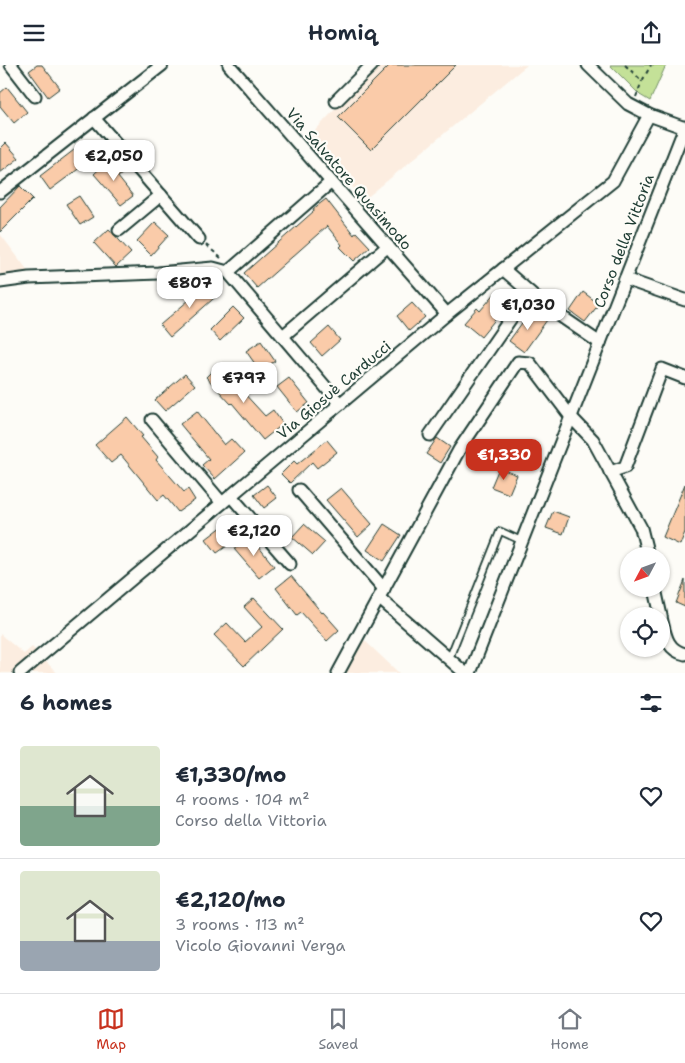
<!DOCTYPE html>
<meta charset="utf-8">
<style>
body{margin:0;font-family:"Shantell Sans",sans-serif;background:#f2f2f3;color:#1f2937;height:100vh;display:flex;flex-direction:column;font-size:19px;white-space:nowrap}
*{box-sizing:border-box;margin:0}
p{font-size:16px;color:#747a83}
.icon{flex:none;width:28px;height:28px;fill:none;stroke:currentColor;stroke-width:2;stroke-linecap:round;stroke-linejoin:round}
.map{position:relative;height:608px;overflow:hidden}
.details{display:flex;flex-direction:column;background:#fff;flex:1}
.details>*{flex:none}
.needle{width:32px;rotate:229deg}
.controls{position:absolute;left:620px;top:482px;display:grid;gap:10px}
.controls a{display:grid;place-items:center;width:50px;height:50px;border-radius:50%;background:#fff;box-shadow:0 1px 4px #0004;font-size:25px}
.price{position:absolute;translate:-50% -42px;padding:0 11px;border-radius:10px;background:#fff;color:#222;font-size:16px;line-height:32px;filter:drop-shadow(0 1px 2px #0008)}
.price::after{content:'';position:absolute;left:50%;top:30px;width:15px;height:11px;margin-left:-8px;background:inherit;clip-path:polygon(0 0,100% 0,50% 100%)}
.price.selected{background:#c8321e;color:#fff}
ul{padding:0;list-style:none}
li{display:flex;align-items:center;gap:15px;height:125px;padding:0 20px}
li+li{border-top:1px solid #e0e1e3}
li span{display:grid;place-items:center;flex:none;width:140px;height:100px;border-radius:5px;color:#555}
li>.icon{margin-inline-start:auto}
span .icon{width:60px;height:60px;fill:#fffc;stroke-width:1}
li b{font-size:21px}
h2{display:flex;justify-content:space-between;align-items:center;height:60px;padding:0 20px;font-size:21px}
header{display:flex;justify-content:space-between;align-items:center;height:65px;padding:0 20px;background:#fff;font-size:22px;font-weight:600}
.dock{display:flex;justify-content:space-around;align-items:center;height:70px;border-top:1px solid #e0e1e3;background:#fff;font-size:14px;color:#747a83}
.dock a{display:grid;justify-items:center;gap:2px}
.dock .selected{color:#c8321e}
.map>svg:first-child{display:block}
.built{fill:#fcede0}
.green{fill:#c4e198;stroke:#728f66}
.building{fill:#facba9;stroke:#1f3d34}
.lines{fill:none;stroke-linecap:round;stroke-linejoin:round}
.service-casing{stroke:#1f3d34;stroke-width:9}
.minor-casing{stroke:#1f3d34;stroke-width:15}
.path{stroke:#1f3d34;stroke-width:2;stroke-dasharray:4 4;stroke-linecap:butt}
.service{stroke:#fdfcf7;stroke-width:5.5}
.minor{stroke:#fdfcf7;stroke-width:11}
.labels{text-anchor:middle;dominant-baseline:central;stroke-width:4.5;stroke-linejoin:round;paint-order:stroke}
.street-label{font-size:15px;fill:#1f3d34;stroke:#fdfcf7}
</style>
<header><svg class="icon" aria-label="menu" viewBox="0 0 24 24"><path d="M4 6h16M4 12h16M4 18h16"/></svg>Homiq<svg class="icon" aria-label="share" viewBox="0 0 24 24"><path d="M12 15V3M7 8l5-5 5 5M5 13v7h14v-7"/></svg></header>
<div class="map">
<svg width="685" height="608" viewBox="0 0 685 608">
<rect width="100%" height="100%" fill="#fdfcf7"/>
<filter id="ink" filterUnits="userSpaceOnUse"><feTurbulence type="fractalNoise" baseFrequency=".02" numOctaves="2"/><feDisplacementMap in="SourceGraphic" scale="10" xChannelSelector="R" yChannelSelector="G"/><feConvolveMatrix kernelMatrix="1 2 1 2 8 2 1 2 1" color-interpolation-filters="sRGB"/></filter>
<g filter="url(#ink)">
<g class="built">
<path d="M377 0H527L364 135 308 73Z"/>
<path d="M0 169 4 174 29 207 0 210Z"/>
<path d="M0 569 24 589 32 582 57 608H0Z"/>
<path d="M363 574 399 608H343Z"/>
</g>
<path class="green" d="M610 0H666L650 36 640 30Z"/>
<g class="building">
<path d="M37 0H42L60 23 48 32 29 6Z"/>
<path d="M390 0H456L371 85 338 52Z"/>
<path d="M7 22 27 47 14 58 0 41V28Z"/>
<path d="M6 78 19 93 0 108V84Z"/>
<path d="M74 85 85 99 50 125 40 111Z"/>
<path d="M110 94 123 108 118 112 133 131 121 140 94 109Z"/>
<path d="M20 121 33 134 0 167V142Z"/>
<path d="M79 131 93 152 80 160 66 139Z"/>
<path d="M326 134 354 170 356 167 370 182 354 196 340 182 342 180 327 161 257 223 244 208 314 146 313 144Z"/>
<path d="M155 157 169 170 151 190 137 176Z"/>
<path d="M109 164 131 188 116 202 94 178Z"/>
<path d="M211 216 221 227 170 272 160 260Z"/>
<path d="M497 226 512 238 500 253 498 251 481 272 464 258 477 243 480 246Z"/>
<path d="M583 227 599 239 585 257 570 246Z"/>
<path d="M412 238 425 252 409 266 397 251Z"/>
<path d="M233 242 244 253 220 276 210 265Z"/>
<path d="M532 244 547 255 524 287 509 276Z"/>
<path d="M329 262 340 275 322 291 311 278Z"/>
<path d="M261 276 275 296 260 306 246 286Z"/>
<path d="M218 300 265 351 273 345 283 359 263 375 232 338 231 339 206 312Z"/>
<path d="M185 309 195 320 165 346 155 335Z"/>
<path d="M289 313 309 338 297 347 277 322Z"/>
<path d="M197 346 224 380 231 374 244 388 215 414 202 400 209 394 180 359Z"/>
<path d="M127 352 143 371 141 372 158 392 156 395 184 427 188 424 195 435 178 447 164 430 158 435 121 390 111 398 95 380Z"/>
<path d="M437 373 450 382 440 398 426 389Z"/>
<path d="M327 375 337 387 317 403 312 397 290 418 281 409 294 396 297 399Z"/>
<path d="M499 403 517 410 509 429 491 422Z"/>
<path d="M685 419V467L680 480 663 472Z"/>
<path d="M267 420 277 433 264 443 254 430Z"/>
<path d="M341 423 372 459 358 472 326 435Z"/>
<path d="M553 446 569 452 563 469 546 463Z"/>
<path d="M304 459 325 477 313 490 292 472Z"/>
<path d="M384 459 401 470 384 496 367 485Z"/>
<path d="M223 461 234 476 217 488 206 474Z"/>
<path d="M250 471 274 501 259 513 234 484Z"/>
<path d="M291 511 322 548 323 547 339 565 327 576 301 547 297 550 276 523Z"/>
<path d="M685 515V542L676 538Z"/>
<path d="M254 533 283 564 244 601 214 570 227 558 245 577 262 562 244 542Z"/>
</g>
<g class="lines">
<defs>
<path id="service" d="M449 594 500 466 522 476"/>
<g id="minor">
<path d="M11 0 35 31"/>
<path d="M229 0 447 249"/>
<path d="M588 0 628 39 649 50 685 63"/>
<path d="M336 36 372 0"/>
<path d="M94 53 199 174"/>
<path d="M0 127 162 0"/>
<path d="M119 165 161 130"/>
<path d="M503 204 543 239 600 278"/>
<path d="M228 207 331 117"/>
<path d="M625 214 685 235"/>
<path d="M0 217 29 213 158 208 213 203 228 207 340 339"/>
<path d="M283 271 388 181"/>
<path d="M152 355 222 438"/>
<path d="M430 370 529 227"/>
<path d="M610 407 625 402 662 304 685 313"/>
<path d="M299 425 384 524"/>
<path d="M231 431 290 499"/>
<path d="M655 524 661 551"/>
<path d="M379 533 465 608"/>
<path d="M661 552C665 568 666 585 685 589"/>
<path d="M20 608 447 249 613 116 649 50"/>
<path d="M338 608 459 385 518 297 530 298 571 352 593 375 641 463 648 491"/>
<path d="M470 608 685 62"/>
</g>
</defs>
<use href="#service" class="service-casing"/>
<use href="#minor" class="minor-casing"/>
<g class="path">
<path d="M625 0 642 16 651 0"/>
<path d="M636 32 642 16"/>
<path d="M206 180 221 193"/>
</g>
<use href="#service" class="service"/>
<use href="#minor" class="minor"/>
</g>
</g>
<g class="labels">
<g class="street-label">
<text transform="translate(349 114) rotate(49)">Via Salvatore Quasimodo</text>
<text transform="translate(624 176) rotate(-69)">Corso della Vittoria</text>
<text transform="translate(334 325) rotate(-40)">Via Giosuè Carducci</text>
</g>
</g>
</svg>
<div class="controls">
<a><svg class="needle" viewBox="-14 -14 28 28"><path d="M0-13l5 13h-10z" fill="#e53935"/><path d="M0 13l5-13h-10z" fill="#747a83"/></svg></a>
<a><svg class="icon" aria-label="locate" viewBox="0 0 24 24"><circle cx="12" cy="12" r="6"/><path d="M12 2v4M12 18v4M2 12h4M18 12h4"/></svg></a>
</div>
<b class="price" style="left:114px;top:117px">€2,050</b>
<b class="price" style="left:190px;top:244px">€807</b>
<b class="price" style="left:528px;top:266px">€1,030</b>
<b class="price" style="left:244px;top:339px">€797</b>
<b class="price selected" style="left:504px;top:416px">€1,330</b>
<b class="price" style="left:254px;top:492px">€2,120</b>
</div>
<section class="details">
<h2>6 homes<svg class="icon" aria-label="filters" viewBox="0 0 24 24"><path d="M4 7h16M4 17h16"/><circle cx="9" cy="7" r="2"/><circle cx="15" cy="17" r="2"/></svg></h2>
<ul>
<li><span style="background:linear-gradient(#dfe7d0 60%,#7fa58c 0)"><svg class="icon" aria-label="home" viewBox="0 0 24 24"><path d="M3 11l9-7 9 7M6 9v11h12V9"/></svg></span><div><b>€1,330/mo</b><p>4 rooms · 104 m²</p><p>Corso della Vittoria</p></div><svg class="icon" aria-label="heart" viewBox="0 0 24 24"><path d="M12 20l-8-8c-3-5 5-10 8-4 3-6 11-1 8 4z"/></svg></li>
<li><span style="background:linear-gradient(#dfe7d0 70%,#9aa5b1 0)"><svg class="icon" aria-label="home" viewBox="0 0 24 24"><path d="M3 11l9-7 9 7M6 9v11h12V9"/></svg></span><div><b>€2,120/mo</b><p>3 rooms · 113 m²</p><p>Vicolo Giovanni Verga</p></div><svg class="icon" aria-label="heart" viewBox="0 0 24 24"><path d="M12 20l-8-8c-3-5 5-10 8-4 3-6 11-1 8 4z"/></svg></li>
</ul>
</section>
<nav class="dock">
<a class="selected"><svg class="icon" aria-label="map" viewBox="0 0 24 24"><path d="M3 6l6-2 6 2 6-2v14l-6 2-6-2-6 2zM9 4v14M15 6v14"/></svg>Map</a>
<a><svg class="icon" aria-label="saved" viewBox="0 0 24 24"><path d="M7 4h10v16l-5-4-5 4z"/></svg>Saved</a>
<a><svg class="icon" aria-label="home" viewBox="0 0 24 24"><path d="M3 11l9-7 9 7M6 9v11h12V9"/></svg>Home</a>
</nav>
